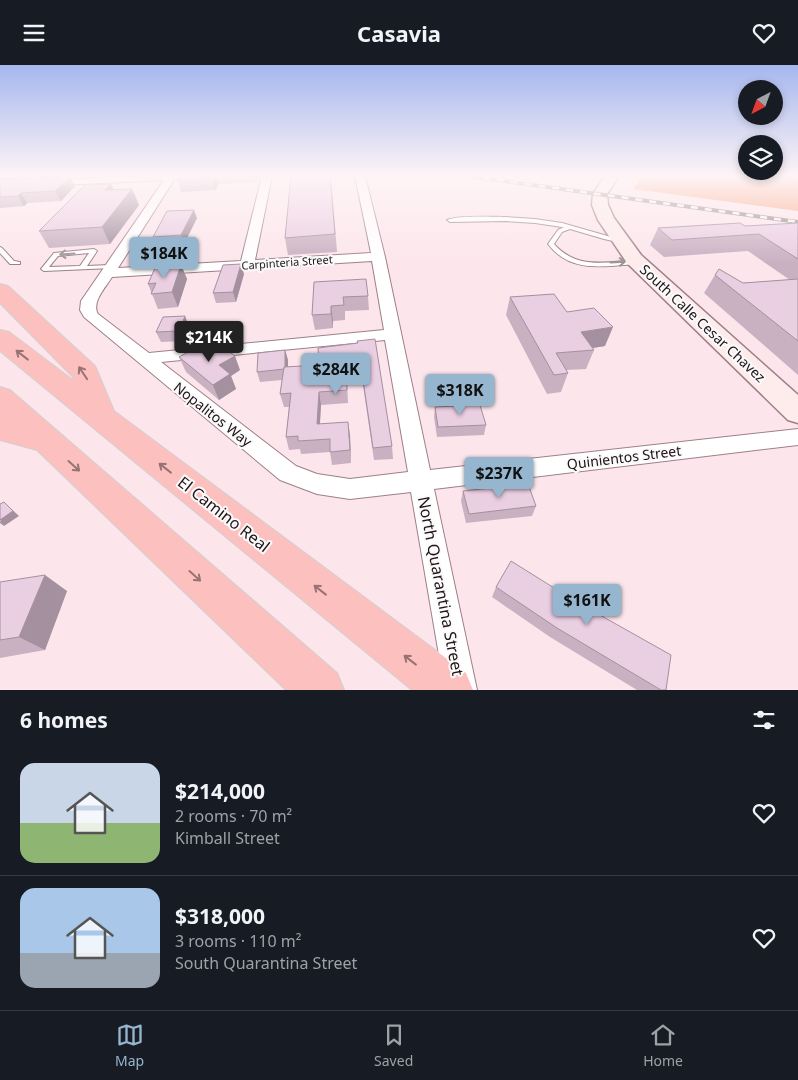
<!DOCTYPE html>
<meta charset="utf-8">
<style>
body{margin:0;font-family:"Noto Sans",sans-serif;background:#20242c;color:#f1f3f6;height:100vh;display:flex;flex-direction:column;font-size:19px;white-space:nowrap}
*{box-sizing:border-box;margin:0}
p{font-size:16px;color:#9ea1a6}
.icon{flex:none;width:28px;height:28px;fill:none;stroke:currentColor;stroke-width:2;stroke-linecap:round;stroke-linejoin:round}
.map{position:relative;height:625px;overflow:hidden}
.panel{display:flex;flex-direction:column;background:#171b24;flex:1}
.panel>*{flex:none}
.needle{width:32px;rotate:221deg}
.buttons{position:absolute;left:738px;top:15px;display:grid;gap:10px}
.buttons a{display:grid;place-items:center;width:45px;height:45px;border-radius:50%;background:#171b24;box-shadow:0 2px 8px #0003;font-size:25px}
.price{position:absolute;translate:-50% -42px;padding:0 11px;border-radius:5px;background:#96b5ce;color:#111;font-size:16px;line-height:32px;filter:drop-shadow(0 1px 2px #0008)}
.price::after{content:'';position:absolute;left:50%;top:30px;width:15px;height:11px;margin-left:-8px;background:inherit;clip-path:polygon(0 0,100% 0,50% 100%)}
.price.current{background:#222;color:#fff}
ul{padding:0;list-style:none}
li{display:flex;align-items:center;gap:15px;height:125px;padding:0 20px}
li+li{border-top:1px solid #363941}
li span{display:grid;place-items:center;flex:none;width:140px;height:100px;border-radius:15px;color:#555}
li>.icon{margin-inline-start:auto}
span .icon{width:60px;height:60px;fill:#fffc;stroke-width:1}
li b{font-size:21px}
h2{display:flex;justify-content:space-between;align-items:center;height:60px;padding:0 20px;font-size:21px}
header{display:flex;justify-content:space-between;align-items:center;height:65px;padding:0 20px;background:#171b24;font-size:22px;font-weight:700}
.tab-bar{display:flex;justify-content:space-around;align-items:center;height:70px;border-top:1px solid #363941;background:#171b24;font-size:14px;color:#9ea1a6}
.tab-bar a{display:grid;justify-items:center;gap:2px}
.tab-bar .current{color:#96b5ce}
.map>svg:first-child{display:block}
.green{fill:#f9a481}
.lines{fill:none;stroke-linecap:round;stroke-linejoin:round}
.lane-casing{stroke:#9e7f88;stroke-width:2}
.street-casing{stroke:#9e7f88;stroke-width:2}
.secondary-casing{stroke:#9e7f88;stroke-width:3}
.highway-casing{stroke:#d2d0d1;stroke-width:2}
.lane{fill:#fff;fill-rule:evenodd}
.street{fill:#fff;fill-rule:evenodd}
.secondary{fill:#feecec;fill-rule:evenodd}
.highway{fill:#fcc1bf;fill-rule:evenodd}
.rail-casing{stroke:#96858a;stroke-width:4}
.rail{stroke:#fafafa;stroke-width:2.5;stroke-dasharray:7;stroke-linecap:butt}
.wall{fill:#c9b1c2}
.shaded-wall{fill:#a4909e}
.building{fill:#eacee2;stroke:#a4909e}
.oneway{stroke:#9a9597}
.oneway2{stroke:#997373}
.labels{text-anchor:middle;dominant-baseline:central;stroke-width:4;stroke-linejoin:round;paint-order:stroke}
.far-street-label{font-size:11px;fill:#1f1317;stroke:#fafafa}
.street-label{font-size:14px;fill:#1f1317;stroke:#fafafa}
.near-street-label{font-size:16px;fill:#1f1317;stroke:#fafafa}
</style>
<header><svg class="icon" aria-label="menu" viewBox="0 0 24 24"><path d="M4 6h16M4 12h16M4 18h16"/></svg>Casavia<svg class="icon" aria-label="heart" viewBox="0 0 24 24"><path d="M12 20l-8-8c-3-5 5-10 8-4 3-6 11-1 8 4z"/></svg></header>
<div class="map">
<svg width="798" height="625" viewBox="0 0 798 625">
<rect width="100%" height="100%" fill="#fce6ec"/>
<path class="green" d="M642 111H798V146L633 124Z"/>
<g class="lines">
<defs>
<g id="lane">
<path d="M0 111 40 112 42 113 34 120 32 119 36 114 0 113Z"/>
<path d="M506 152 535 154 562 158 625 176 622 178 604 174 570 164 562 167 554 179C577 205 606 197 637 195L640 197 637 199C604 201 571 209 548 179L558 165 564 162H562L535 158 506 156 450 157 447 155C459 150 492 152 506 152Z"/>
<path d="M0 182 2 183 14 196 20 197V199H10L0 188Z"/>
<path d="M94 184 97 186 87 201 110 200 113 202 112 203 44 206 41 204 54 188ZM89 188 80 201 49 202 58 191Z"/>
</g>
<path id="street" d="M140 111H202L197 114 174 115 118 203 241 196 262 111H272L255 195 371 188 355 111H365L385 192 430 405 798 364V380L434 424 477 625H445L411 427 350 434 317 429 280 415 84 252 80 245 81 236 164 115 0 123V117ZM372 196 384 265 149 288 98 249C91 237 106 222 112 212ZM385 275 408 407 350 414 317 409 296 401 161 297Z"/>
<path id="secondary" d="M605 111H619L607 129 608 140 614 153 641 190 798 330V358L788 355 627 198 598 155 592 140 593 129Z"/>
<g id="highway">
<path d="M0 219 8 221 95 301 114 346 466 608 473 625H412L0 286V265L9 267 74 316 73 312 0 238Z"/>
<path d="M0 322 10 325 337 608 344 625H286L37 385 0 375V351L3 352 0 349Z"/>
</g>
</defs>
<use href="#lane" class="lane-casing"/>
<use href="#street" class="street-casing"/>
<use href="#secondary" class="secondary-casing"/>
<use href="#highway" class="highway-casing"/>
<use href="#lane" class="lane"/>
<use href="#street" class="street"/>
<use href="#secondary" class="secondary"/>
<use href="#highway" class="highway"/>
<defs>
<path id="rail" d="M469 111 798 157"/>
</defs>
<use href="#rail" class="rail-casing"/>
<use href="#rail" class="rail"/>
</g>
<g class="wall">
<path d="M0 111H1L3 115 43 113 41 111H86H85L70 112 75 121 61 136 27 138 24 141 0 143Z"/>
<path d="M180 111H258L256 117 218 119 216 125 181 127 177 115Z"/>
<path d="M331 111 337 187 288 190 285 173Z"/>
<path d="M132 124 139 140 110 179 49 183 39 166 114 125Z"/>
<path d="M197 153 184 179 156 181 153 172Z"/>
<path d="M798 158V310L704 228 715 210 743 218 790 215 748 186 664 192 650 180 658 163 745 161Z"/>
<path d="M181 200 187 214 178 242 158 244 148 219Z"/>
<path d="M244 209 236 237 216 238 213 228Z"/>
<path d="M314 217 368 231 369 245 345 246V255L333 256V263L315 265 312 250Z"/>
<path d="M510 232 567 247 605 281 592 283 594 285 586 304 566 305 568 308 561 327 547 329 506 250Z"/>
<path d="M189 261 183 276 161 277 156 267Z"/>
<path d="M358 278 392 381 393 394 374 395 362 314 347 316 348 338 321 340 320 359 350 370 351 398 332 400 330 387 301 389 300 384 289 385 286 372 289 342H284L280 329 282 315 260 317 257 307 285 285 288 295V302L319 300Z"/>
<path d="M205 290 240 305 231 311 236 324 219 335 186 307 179 292Z"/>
<path d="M435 342 486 360 484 370 437 372 434 352Z"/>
<path d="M463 426 536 441 532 451 466 458 461 436Z"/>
<path d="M0 517 67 526 45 585 0 593Z"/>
<path d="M496 522 661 625H637L550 572 492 532Z"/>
</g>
<g class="shaded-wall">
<path d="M214 111H216L218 119 216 125 212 114Z"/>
<path d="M255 111H258L256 117Z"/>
<path d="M70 112 75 121 61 136 55 126Z"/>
<path d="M111 119 118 134 105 125Z"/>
<path d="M132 124 139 140 110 179 102 162Z"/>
<path d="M21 128 27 138 24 141 18 131Z"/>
<path d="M194 145 197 153 184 179 181 170Z"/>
<path d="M241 199 244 209 236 237 233 227Z"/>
<path d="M181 200 187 214 178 242 172 227Z"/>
<path d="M331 241 333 256V263L331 249Z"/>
<path d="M185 251 189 261 183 276 179 266Z"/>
<path d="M613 262 605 281 574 286 581 267Z"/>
<path d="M285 285 288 295V314L285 304Z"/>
<path d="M235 291 240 305 231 311 236 324 219 335 213 320 219 300Z"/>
<path d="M319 327 321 340 319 372 317 359Z"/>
<path d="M348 357 350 370 351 398 350 385Z"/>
<path d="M4 437 19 451 4 461 0 458Z"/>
<path d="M45 510 67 526 45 585 19 572Z"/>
</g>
<g class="building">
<path d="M180 111H214L212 114 177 115Z"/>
<path d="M291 111H330L335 169 285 173Z"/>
<path d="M70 112 55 126 21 128 18 131 0 132V115Z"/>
<path d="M111 119 105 125 132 124 102 162 39 166 85 120Z"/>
<path d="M194 145 181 170 153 172 167 146Z"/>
<path d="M740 158 745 161 798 158V194L759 169 672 175 658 163Z"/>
<path d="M241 199 233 227 213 228 223 200Z"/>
<path d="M181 200 172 227 151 229 156 218 148 219 155 203Z"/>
<path d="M719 204 743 218 798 214V276L715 210Z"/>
<path d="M366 214 368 231 343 232 344 240 331 241V249L312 250 314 217Z"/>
<path d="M554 229 567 247 594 243 613 262 581 267 594 285 556 288 568 308 554 310 510 232Z"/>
<path d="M185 251 179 266 156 267 163 252Z"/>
<path d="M375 274 392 381 373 383 361 301 346 303 347 325 319 327 317 359 348 357 350 385 330 387V374L298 376V371L286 372 291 328 280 329 284 302 319 300 318 283 358 278 357 276Z"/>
<path d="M222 281 235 291 219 300 230 309 213 320 179 292 195 283 205 290Z"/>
<path d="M285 285V302H284V304L257 307 258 288Z"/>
<path d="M480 340 486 360 438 362 435 342Z"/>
<path d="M528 419 536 441 469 449 463 426Z"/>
<path d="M4 437 13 446 0 455V439Z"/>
<path d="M511 496 575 536 671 590 666 625H661L557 563 496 522Z"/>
<path d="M45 510 19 572 0 575V517Z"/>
</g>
<defs><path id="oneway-shaft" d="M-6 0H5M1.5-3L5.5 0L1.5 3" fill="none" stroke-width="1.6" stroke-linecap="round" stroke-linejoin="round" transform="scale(1.25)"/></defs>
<g class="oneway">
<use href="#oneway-shaft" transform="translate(67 189) rotate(176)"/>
<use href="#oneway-shaft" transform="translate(618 197) rotate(-3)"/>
</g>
<g class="oneway2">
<use href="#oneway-shaft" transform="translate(22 290) rotate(-142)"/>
<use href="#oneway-shaft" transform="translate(83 308) rotate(-124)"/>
<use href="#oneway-shaft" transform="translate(74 401) rotate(42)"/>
<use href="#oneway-shaft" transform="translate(165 403) rotate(-142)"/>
<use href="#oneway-shaft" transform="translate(195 511) rotate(42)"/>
<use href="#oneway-shaft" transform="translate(320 525) rotate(-142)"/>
<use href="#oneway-shaft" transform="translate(410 595) rotate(-142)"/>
</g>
<linearGradient id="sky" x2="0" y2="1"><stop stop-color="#a5b7ee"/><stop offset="0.56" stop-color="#fef4f6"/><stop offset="1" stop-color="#fef4f6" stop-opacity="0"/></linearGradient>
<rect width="798" height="198" fill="url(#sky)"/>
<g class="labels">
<g class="far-street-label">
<text transform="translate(287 197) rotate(-4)">Carpinteria Street</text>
</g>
<g class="street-label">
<text transform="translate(703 258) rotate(43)">South Calle Cesar Chavez</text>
<text transform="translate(213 349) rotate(38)">Nopalitos Way</text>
<text transform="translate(624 392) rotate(-7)">Quinientos Street</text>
</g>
<g class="near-street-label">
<text transform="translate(224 449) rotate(38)">El Camino Real</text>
<text transform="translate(441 521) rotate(79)">North Quarantina Street</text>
</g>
</g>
</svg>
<div class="buttons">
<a><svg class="needle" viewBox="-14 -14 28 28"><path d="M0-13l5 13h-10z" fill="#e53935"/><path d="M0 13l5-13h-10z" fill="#9ea1a6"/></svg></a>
<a><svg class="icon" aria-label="layers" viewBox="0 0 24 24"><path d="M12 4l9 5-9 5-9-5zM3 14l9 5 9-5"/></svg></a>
</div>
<b class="price" style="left:164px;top:214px">$184K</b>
<b class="price current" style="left:209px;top:298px">$214K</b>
<b class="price" style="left:336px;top:330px">$284K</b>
<b class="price" style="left:460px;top:351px">$318K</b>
<b class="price" style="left:499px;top:434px">$237K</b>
<b class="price" style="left:587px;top:561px">$161K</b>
</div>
<section class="panel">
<h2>6 homes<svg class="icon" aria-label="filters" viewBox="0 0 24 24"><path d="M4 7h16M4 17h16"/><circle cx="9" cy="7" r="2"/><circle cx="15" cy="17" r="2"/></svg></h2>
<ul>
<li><span style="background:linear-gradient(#c9d6e8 60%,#8fb573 0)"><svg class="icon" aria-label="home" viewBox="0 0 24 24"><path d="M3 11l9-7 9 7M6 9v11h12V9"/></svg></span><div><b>$214,000</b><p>2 rooms · 70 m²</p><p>Kimball Street</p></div><svg class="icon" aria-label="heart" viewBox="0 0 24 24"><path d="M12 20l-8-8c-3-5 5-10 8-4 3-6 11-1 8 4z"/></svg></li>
<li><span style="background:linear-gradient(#a9c7e8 65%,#9aa5b1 0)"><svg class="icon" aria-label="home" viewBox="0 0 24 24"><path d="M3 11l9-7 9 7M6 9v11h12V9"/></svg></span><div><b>$318,000</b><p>3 rooms · 110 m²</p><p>South Quarantina Street</p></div><svg class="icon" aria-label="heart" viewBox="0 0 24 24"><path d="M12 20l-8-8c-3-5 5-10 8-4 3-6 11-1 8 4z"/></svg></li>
</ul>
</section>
<nav class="tab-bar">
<a class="current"><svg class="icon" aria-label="map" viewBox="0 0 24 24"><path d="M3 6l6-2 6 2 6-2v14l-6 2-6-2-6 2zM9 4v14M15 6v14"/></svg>Map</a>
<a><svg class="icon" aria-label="saved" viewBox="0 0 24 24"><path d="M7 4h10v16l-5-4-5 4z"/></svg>Saved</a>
<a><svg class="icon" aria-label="home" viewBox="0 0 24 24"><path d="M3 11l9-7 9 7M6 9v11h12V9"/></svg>Home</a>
</nav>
